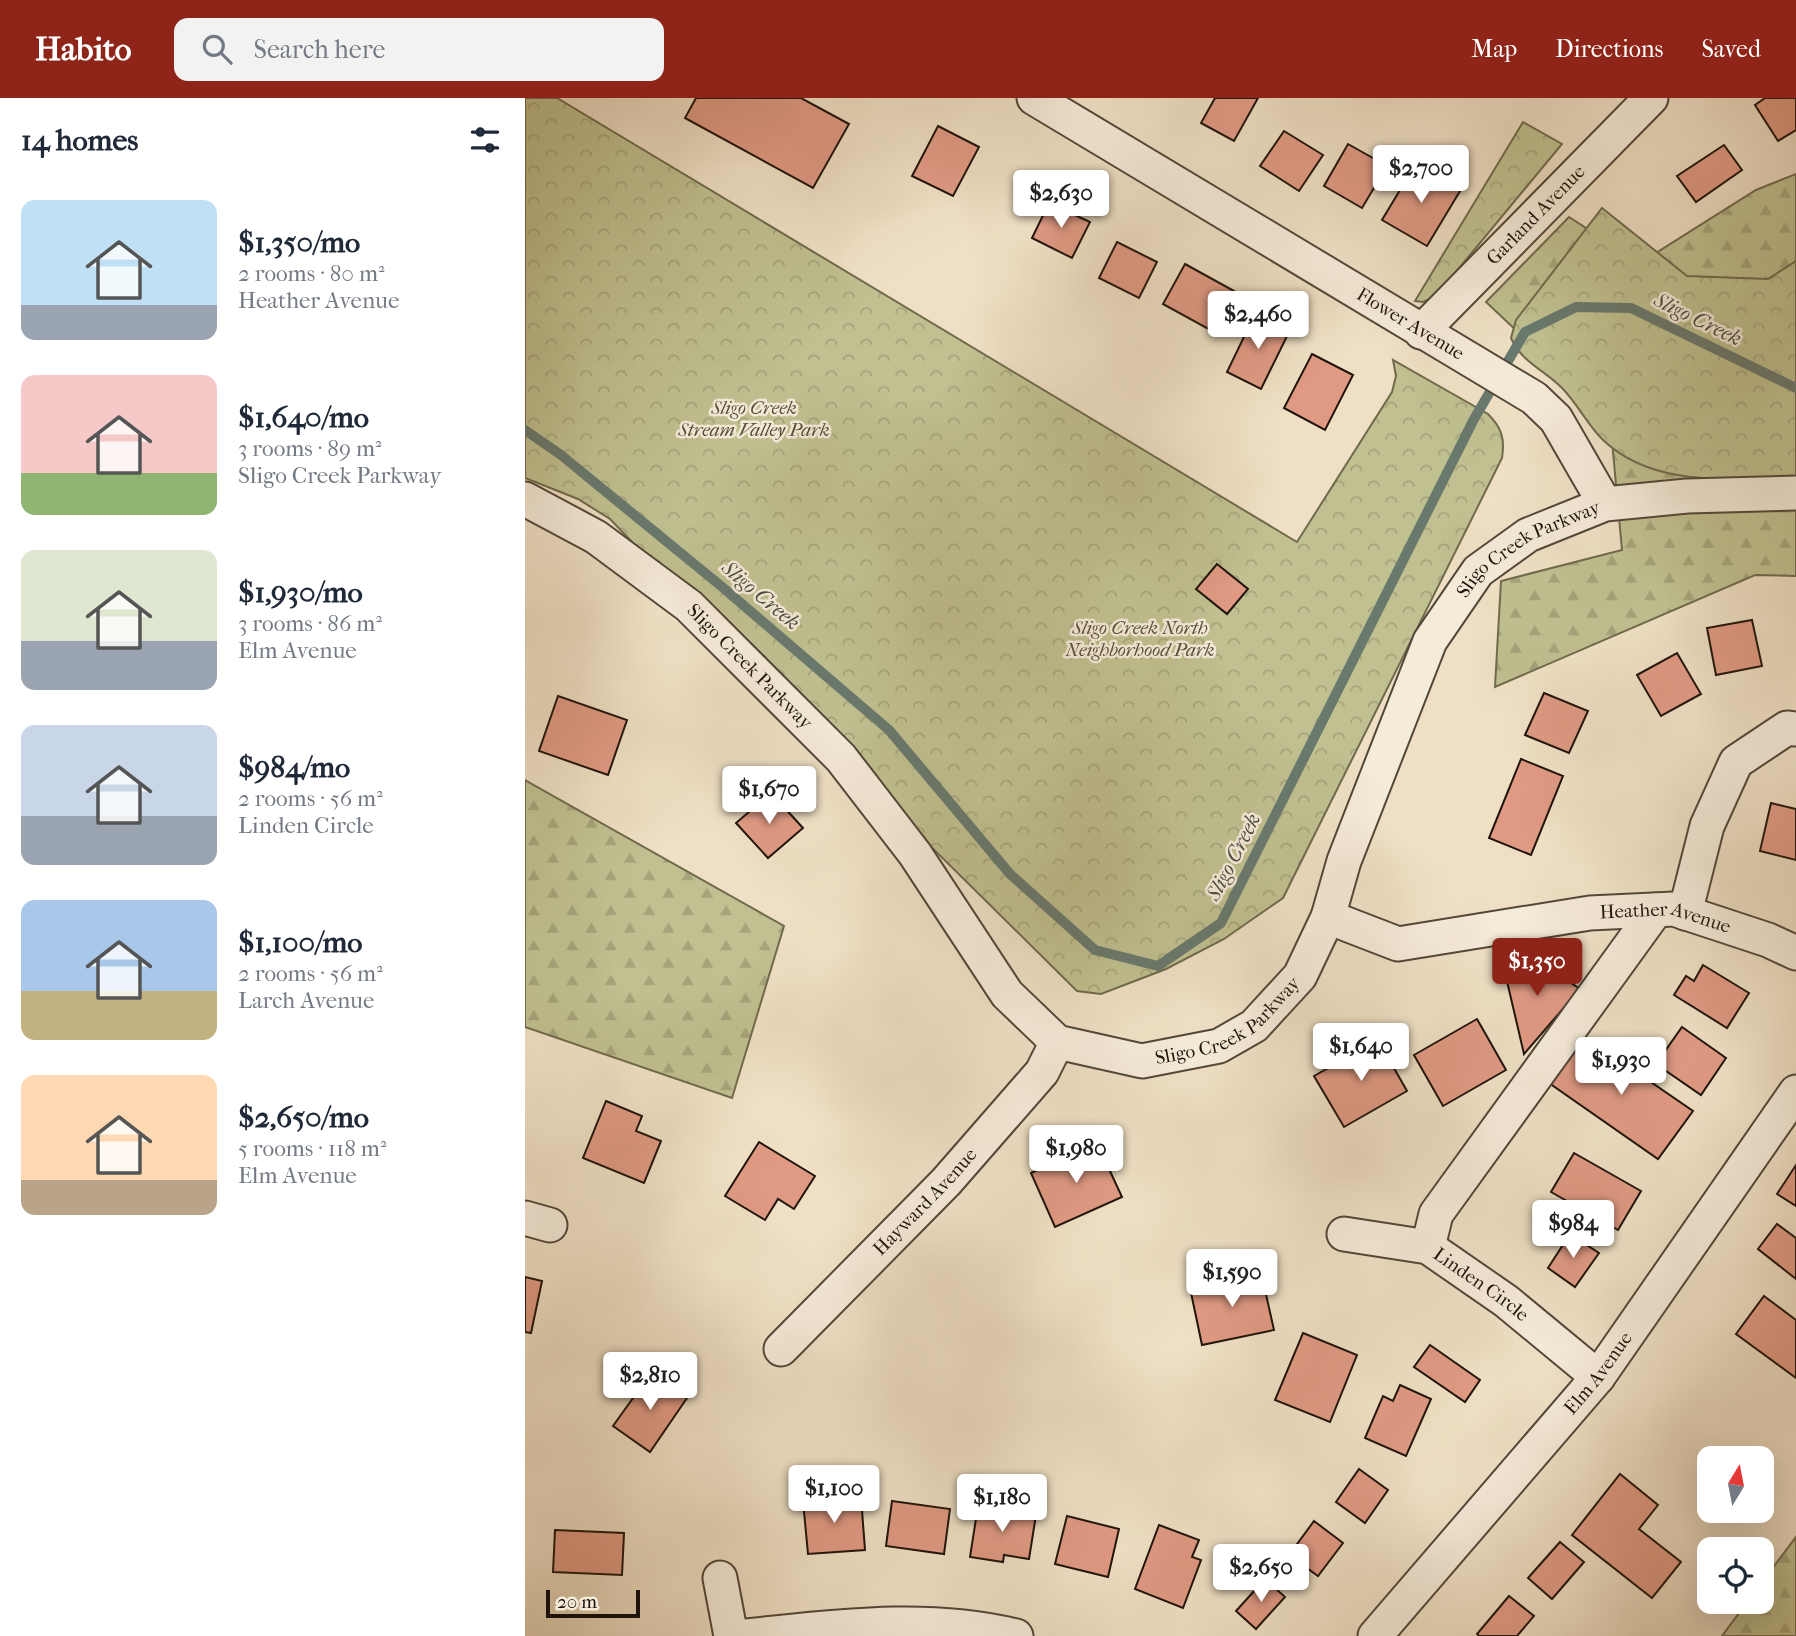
<!DOCTYPE html>
<meta charset="utf-8">
<style>
body{margin:0;font-family:"IM FELL French Canon",serif;background:#f2f2f3;color:#1f2937;height:100vh;display:flex;flex-direction:column;font-size:26px;white-space:nowrap}
*{box-sizing:border-box;margin:0}
p{font-size:23px;color:#747a83}
.icon{flex:none;width:38px;height:38px;fill:none;stroke:currentColor;stroke-width:2;stroke-linecap:round;stroke-linejoin:round}
.map{position:relative;flex:1;overflow:hidden}
.side{display:flex;flex-direction:column;background:#fff;width:525px}
.side>*{flex:none}
.needle{width:46px;rotate:10deg}
.fabs{position:absolute;left:1172px;top:1348px;display:grid;gap:14px}
.fabs a{display:grid;place-items:center;width:77px;height:77px;border-radius:14px;background:#fff;box-shadow:0 7px 28px #0002;font-size:35px}
.scale{position:absolute;left:21px;bottom:18px;width:94px;box-sizing:border-box;padding-left:7px;border:4px solid #1f140a;border-top:0;font-size:19px;line-height:24px;white-space:nowrap;color:#1f140a;-webkit-text-stroke:5px #f5ebd9;paint-order:stroke}
.price{position:absolute;translate:-50% -60px;padding:0 16px;border-radius:7px;background:#fff;color:#222;font-size:23px;line-height:46px;filter:drop-shadow(0 2px 4px #0008)}
.price::after{content:'';position:absolute;left:50%;top:42px;width:21px;height:16px;margin-left:-10px;background:inherit;clip-path:polygon(0 0,100% 0,50% 100%)}
.price.active{background:#8f2418;color:#fff}
ul{padding:0;list-style:none}
li{display:flex;align-items:center;gap:21px;height:175px;padding:0 21px}
li span{display:grid;place-items:center;flex:none;width:196px;height:140px;border-radius:14px;color:#555}
li>.icon{margin-inline-start:auto}
span .icon{width:84px;height:84px;fill:#fffc;stroke-width:1}
li b{font-size:30px}
h2{display:flex;justify-content:space-between;align-items:center;height:84px;padding:0 21px;font-size:30px}
header{display:flex;align-items:center;gap:42px;box-sizing:border-box;height:98px;padding:0 35px;background:#8f2418;color:#fff}
header strong{font-size:33px}
nav{display:flex;gap:38px;margin-inline-start:auto;font-size:24px}
.search{width:490px;height:63px;background:#f2f2f3;display:flex;align-items:center;gap:18px;box-sizing:border-box;padding:0 24px;border-radius:14px;color:#747a83;font-size:26px}
main{display:flex;flex:1;min-height:0}
.map>svg:first-child{display:block}
.forest{fill:url(#forest-firs);stroke:#706a4d;stroke-width:2}
.park{fill:url(#park-crowns);stroke:#706a4d;stroke-width:2}
.lines{fill:none;stroke-linecap:round;stroke-linejoin:round}
.stream{stroke:#69796e;stroke-width:10}
.building{fill:#e09a84;stroke:#1f140a;stroke-width:2}
.minor-casing{stroke:#534739;stroke-width:37}
.minor{stroke:#f5ebd9;stroke-width:33}
.labels{text-anchor:middle;dominant-baseline:central;stroke-width:5;stroke-linejoin:round;paint-order:stroke}
.street-label{font-size:19px;fill:#1f140a;stroke:#f5ebd9}
.park-label{font-size:19px;font-style:italic;fill:#575039;stroke:#f5ebd9}
.water-label{font-size:21px;font-style:italic;fill:#4a4f44;stroke:#f5ebd9}
</style>
<header>
<strong>Habito</strong>
<div class="search"><svg class="icon" aria-label="search" viewBox="0 0 24 24"><circle cx="10" cy="10" r="6"/><path d="M15 15l6 6"/></svg>Search here</div>
<nav><a>Map</a><a>Directions</a><a>Saved</a></nav>
</header>
<main>
<section class="side">
<h2>14 homes<svg class="icon" aria-label="filters" viewBox="0 0 24 24"><path d="M4 7h16M4 17h16"/><circle cx="9" cy="7" r="2"/><circle cx="15" cy="17" r="2"/></svg></h2>
<ul>
<li><span style="background:linear-gradient(#bfe0f5 75%,#9aa5b1 0)"><svg class="icon" aria-label="home" viewBox="0 0 24 24"><path d="M3 11l9-7 9 7M6 9v11h12V9"/></svg></span><div><b>$1,350/mo</b><p>2 rooms · 80 m²</p><p>Heather Avenue</p></div></li>
<li><span style="background:linear-gradient(#f6c9c9 70%,#8fb573 0)"><svg class="icon" aria-label="home" viewBox="0 0 24 24"><path d="M3 11l9-7 9 7M6 9v11h12V9"/></svg></span><div><b>$1,640/mo</b><p>3 rooms · 89 m²</p><p>Sligo Creek Parkway</p></div></li>
<li><span style="background:linear-gradient(#dfe7d0 65%,#9aa5b1 0)"><svg class="icon" aria-label="home" viewBox="0 0 24 24"><path d="M3 11l9-7 9 7M6 9v11h12V9"/></svg></span><div><b>$1,930/mo</b><p>3 rooms · 86 m²</p><p>Elm Avenue</p></div></li>
<li><span style="background:linear-gradient(#c9d6e8 65%,#9aa5b1 0)"><svg class="icon" aria-label="home" viewBox="0 0 24 24"><path d="M3 11l9-7 9 7M6 9v11h12V9"/></svg></span><div><b>$984/mo</b><p>2 rooms · 56 m²</p><p>Linden Circle</p></div></li>
<li><span style="background:linear-gradient(#a9c7e8 65%,#c2b280 0)"><svg class="icon" aria-label="home" viewBox="0 0 24 24"><path d="M3 11l9-7 9 7M6 9v11h12V9"/></svg></span><div><b>$1,100/mo</b><p>2 rooms · 56 m²</p><p>Larch Avenue</p></div></li>
<li><span style="background:linear-gradient(#ffd9b3 75%,#b9a48a 0)"><svg class="icon" aria-label="home" viewBox="0 0 24 24"><path d="M3 11l9-7 9 7M6 9v11h12V9"/></svg></span><div><b>$2,650/mo</b><p>5 rooms · 118 m²</p><p>Elm Avenue</p></div></li>
</ul>
</section>
<div class="map">
<svg width="1271" height="1538" viewBox="0 0 1271 1538">
<defs>
<pattern id="forest-firs" width="22" height="20" patternUnits="userSpaceOnUse" patternTransform="scale(1.75)"><rect width="22" height="20" fill="#c0c090"/><path d="M5 1l3.5 6h-7zM16 11l3.5 6h-7z" fill="#a5a47b"/></pattern>
<pattern id="park-crowns" width="20" height="18" patternUnits="userSpaceOnUse" patternTransform="scale(1.75)"><rect width="20" height="18" fill="#c0c090"/><path d="M2 6a3 3 0 1 1 6 0M12 15a3 3 0 1 1 6 0" fill="none" stroke="#a5a47b"/></pattern>
</defs>
<rect width="100%" height="100%" fill="#efe0c5"/>
<filter id="stains"><feTurbulence type="fractalNoise" baseFrequency=".00286" numOctaves="4"/><feColorMatrix values="0 0 0 0 .2 0 0 0 0 .09 0 0 0 0 .02 0 0 0 .5 -.17"/></filter>
<radialGradient id="worn" r=".72"><stop offset=".6" stop-color="#630" stop-opacity="0"/><stop offset="1" stop-color="#630" stop-opacity=".3"/></radialGradient>
<g class="forest">
<path d="M1271 76V478L1230 477 970 589 976 483 1097 452 1085 321 961 204 1044 119 1115 165 1231 92Z"/>
<path d="M0 682 259 828 207 1000 0 929Z"/>
<path d="M1271 1439V1538H1197L1223 1503H1237V1484Z"/>
</g>
<g class="park">
<path d="M0 0H32L772 444 867 294 871 278 868 262 963 316C977 330 980 341 977 360L758 800 699 841 641 871 576 896 552 893 292 636 85 421 53 401 0 380Z"/>
<path d="M998 24 1037 46 911 198 898 204 890 203Z"/>
<path d="M1077 110 1162 178 1243 181 1271 163V380C1207 380 1128 391 1077 341 1063 327 1053 307 1038 291 1020 272 997 265 986 240L991 222Z"/>
</g>
<g class="lines">
<path class="stream" d="M0 332 36 357 196 488 364 632 485 776 570 852 633 868 696 825 949 321 1000 234 1051 209 1106 210 1271 290"/>
</g>
<g class="building">
<path d="M171 0H276L324 26 288 90 160 20Z"/>
<path d="M690 0H733L709 43 676 25Z"/>
<path d="M1240 0H1271V32L1253 43 1230 7Z"/>
<path d="M413 28 454 49 428 98 387 78Z"/>
<path d="M759 33 798 57 774 93 735 68Z"/>
<path d="M823 46 862 68 837 110 799 88Z"/>
<path d="M1199 47 1217 72 1171 104 1152 78Z"/>
<path d="M890 67 935 93 902 148 857 122Z"/>
<path d="M524 105 565 124 547 160 507 140Z"/>
<path d="M592 144 632 164 614 200 574 180Z"/>
<path d="M660 166 709 193 687 233 638 206Z"/>
<path d="M730 216 765 232 736 291 702 274Z"/>
<path d="M787 256 828 277 800 332 759 310Z"/>
<path d="M692 466 723 491 702 516 671 491Z"/>
<path d="M1227 522 1237 568 1191 577 1182 530Z"/>
<path d="M1152 555 1176 596 1136 618 1112 577Z"/>
<path d="M1019 595 1063 613 1044 655 1000 637Z"/>
<path d="M33 598 102 622 83 677 14 653Z"/>
<path d="M996 661 1038 678 1006 757 964 740Z"/>
<path d="M246 695 278 730 243 760 211 725Z"/>
<path d="M1246 705 1271 711V762L1235 753Z"/>
<path d="M1006 858 1055 891 999 956 981 879Z"/>
<path d="M1178 867 1224 895 1202 930 1149 897 1161 878 1169 883Z"/>
<path d="M952 921 981 972 918 1008 889 957Z"/>
<path d="M1157 929 1201 960 1176 997 1131 966Z"/>
<path d="M1059 938 1168 1013 1133 1061 1024 985Z"/>
<path d="M853 942 882 993 819 1029 789 978Z"/>
<path d="M81 1003 117 1018 111 1033 136 1043 119 1085 58 1060Z"/>
<path d="M234 1044 290 1078 269 1111 253 1101 240 1122 200 1098Z"/>
<path d="M572 1045 597 1099 530 1129 506 1075Z"/>
<path d="M1049 1055 1116 1093 1093 1132 1026 1094Z"/>
<path d="M1271 1067V1108L1252 1096Z"/>
<path d="M1252 1126 1271 1140V1181L1233 1151Z"/>
<path d="M1045 1136 1074 1155 1050 1189 1023 1170Z"/>
<path d="M736 1174 749 1232 677 1247 665 1190Z"/>
<path d="M0 1179 17 1183 6 1235 0 1234Z"/>
<path d="M1239 1198 1271 1222V1280L1211 1236Z"/>
<path d="M778 1235 832 1257 805 1324 750 1302Z"/>
<path d="M905 1247 955 1282 940 1304 889 1269Z"/>
<path d="M126 1275 162 1300 125 1354 88 1328Z"/>
<path d="M875 1287 906 1301 881 1358 840 1340 858 1298 868 1303Z"/>
<path d="M834 1371 863 1392 840 1425 811 1404Z"/>
<path d="M1095 1376 1133 1407 1114 1431 1156 1464 1127 1500 1047 1437Z"/>
<path d="M336 1399 340 1452 283 1456 278 1403Z"/>
<path d="M367 1403 425 1411 419 1456 361 1448Z"/>
<path d="M453 1408 511 1417 504 1461 479 1457 478 1464 445 1459Z"/>
<path d="M542 1418 594 1431 583 1479 530 1466Z"/>
<path d="M789 1423 818 1445 793 1478 764 1457Z"/>
<path d="M634 1427 674 1442 667 1459 676 1462 658 1510 610 1491Z"/>
<path d="M30 1432 99 1435 97 1477 28 1474Z"/>
<path d="M1035 1444 1059 1464 1027 1501 1003 1480Z"/>
<path d="M740 1481 760 1499 731 1531 711 1513Z"/>
<path d="M984 1498 1009 1518 992 1538H954L952 1536Z"/>
</g>
<g class="lines">
<defs>
<g id="minor">
<path id="s1" d="M509 0 1009 300 1031 321 1080 406"/>
<path id="s2" d="M896 234 1126 0"/>
<path id="s3" d="M0 401 71 439 164 508 316 660 390 756 482 896 532 944 617 963 694 948 729 928 775 878 803 819 819 763 905 543 953 473 1003 437 1080 406 1162 398 1271 395"/>
<path d="M1160 815 1182 728 1211 664 1262 630 1271 631"/>
<path id="s4" d="M803 819 873 846 1065 815 1149 811 1243 842 1271 855"/>
<path d="M0 1120 25 1127"/>
<path id="s5" d="M819 1136 903 1149 981 1203 1073 1279"/>
<path d="M903 1149 911 1116 1131 812"/>
<path id="s6" d="M256 1251 421 1084 517 974 532 944"/>
<path d="M195 1480 206 1538"/>
<path d="M220 1538C309 1529 402 1516 491 1538"/>
<path id="s7" d="M850 1538 1073 1279 1271 994"/>
</g>
</defs>
<use href="#minor" class="minor-casing"/>
<use href="#minor" class="minor"/>
</g>
<g class="labels">
<g class="street-label">
<text stroke="none"><textPath href="#s2" startOffset="164">Garland Avenue</textPath></text>
<text stroke="none"><textPath href="#s1" startOffset="439">Flower Avenue</textPath></text>
<text stroke="none"><textPath href="#s3" startOffset="1542">Sligo Creek Parkway</textPath></text>
<text stroke="none"><textPath href="#s3" startOffset="282">Sligo Creek Parkway</textPath></text>
<text stroke="none"><textPath href="#s4" startOffset="346">Heather Avenue</textPath></text>
<text stroke="none"><textPath href="#s3" startOffset="954">Sligo Creek Parkway</textPath></text>
<text stroke="none"><textPath href="#s6" startOffset="206">Hayward Avenue</textPath></text>
<text stroke="none"><textPath href="#s5" startOffset="150">Linden Circle</textPath></text>
<text stroke="none"><textPath href="#s7" startOffset="345">Elm Avenue</textPath></text>
</g>
<g class="park-label">
<text x="229" y="310">Sligo Creek<tspan x="229" dy="22">Stream Valley Park</tspan></text>
<text x="615" y="530">Sligo Creek North<tspan x="615" dy="22">Neighborhood Park</tspan></text>
</g>
<g class="water-label">
<text transform="translate(1173 221) rotate(26)">Sligo Creek</text>
<text transform="translate(236 497) rotate(40)">Sligo Creek</text>
<text transform="translate(708 759) rotate(-63)">Sligo Creek</text>
</g>
</g>
<rect width="100%" height="100%" filter="url(#stains)"/>
<rect width="100%" height="100%" fill="url(#worn)"/>
</svg>
<div class="fabs">
<a><svg class="needle" viewBox="-14 -14 28 28"><path d="M0-13l5 13h-10z" fill="#e53935"/><path d="M0 13l5-13h-10z" fill="#747a83"/></svg></a>
<a><svg class="icon" aria-label="locate" viewBox="0 0 24 24"><circle cx="12" cy="12" r="6"/><path d="M12 2v4M12 18v4M2 12h4M18 12h4"/></svg></a>
</div>
<div class="scale">20 m</div>
<b class="price" style="left:896px;top:107px">$2,700</b>
<b class="price" style="left:536px;top:132px">$2,630</b>
<b class="price" style="left:733px;top:253px">$2,460</b>
<b class="price" style="left:244px;top:728px">$1,670</b>
<b class="price active" style="left:1012px;top:900px">$1,350</b>
<b class="price" style="left:836px;top:985px">$1,640</b>
<b class="price" style="left:1096px;top:999px">$1,930</b>
<b class="price" style="left:551px;top:1087px">$1,980</b>
<b class="price" style="left:1048px;top:1162px">$984</b>
<b class="price" style="left:707px;top:1211px">$1,590</b>
<b class="price" style="left:125px;top:1314px">$2,810</b>
<b class="price" style="left:309px;top:1427px">$1,100</b>
<b class="price" style="left:477px;top:1436px">$1,180</b>
<b class="price" style="left:736px;top:1506px">$2,650</b>
</div>
</main>
